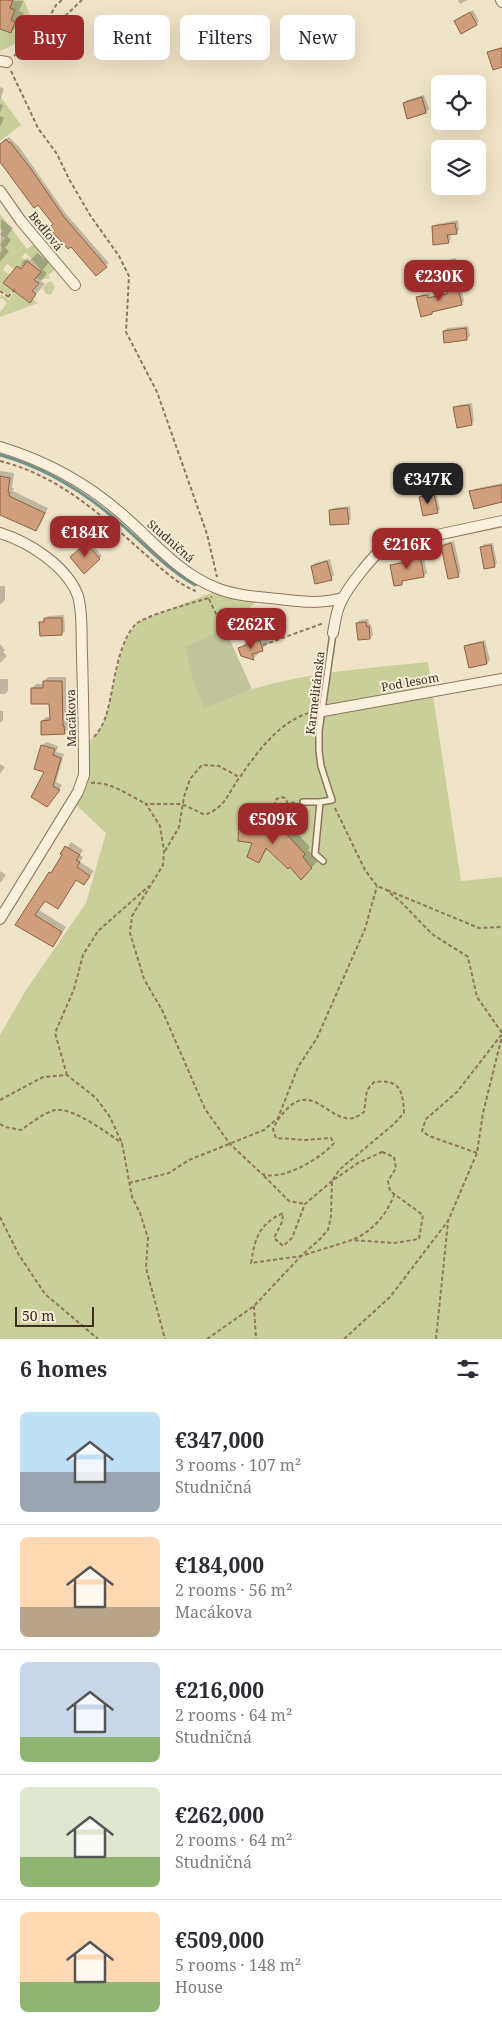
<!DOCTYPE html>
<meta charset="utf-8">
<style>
body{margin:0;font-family:"Noto Serif",serif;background:#f7f7f7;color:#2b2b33;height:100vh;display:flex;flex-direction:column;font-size:19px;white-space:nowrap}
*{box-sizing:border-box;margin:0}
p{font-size:16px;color:#7c7c81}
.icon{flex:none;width:28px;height:28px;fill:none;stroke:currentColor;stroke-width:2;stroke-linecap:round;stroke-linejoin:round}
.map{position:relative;height:1339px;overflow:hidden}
.details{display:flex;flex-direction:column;background:#fff;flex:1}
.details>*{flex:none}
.hud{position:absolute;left:15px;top:15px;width:472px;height:45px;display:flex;gap:10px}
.fabs{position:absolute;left:431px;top:75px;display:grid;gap:10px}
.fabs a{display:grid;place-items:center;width:55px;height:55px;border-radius:8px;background:#fff;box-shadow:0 5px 20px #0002;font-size:25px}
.scale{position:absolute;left:15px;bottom:12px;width:79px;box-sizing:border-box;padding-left:5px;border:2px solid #3d2e20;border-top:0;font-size:14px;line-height:18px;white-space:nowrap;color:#3d2e20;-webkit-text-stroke:4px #f7eed8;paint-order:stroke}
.price{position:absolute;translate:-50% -42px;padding:0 11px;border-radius:10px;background:#9e2a2b;color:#fff;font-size:16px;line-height:32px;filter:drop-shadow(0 1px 2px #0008)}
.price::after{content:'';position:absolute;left:50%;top:30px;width:15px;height:11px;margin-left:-8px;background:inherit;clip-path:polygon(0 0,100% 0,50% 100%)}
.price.selected{background:#222;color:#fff}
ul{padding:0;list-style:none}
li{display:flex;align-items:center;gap:15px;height:125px;padding:0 20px}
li+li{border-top:1px solid #e1e1e2}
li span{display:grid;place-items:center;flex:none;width:140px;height:100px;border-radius:8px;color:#555}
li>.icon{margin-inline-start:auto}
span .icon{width:60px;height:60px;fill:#fffc;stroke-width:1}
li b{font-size:21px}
h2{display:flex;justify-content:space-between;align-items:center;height:60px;padding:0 20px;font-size:21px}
.chip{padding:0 18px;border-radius:8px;background:#fff;box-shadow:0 5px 20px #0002;font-size:18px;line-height:45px}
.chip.selected{background:#9e2a2b;color:#fff}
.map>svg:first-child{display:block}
.green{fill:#c9cf9b}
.cemetery{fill:#bfc49a}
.shadow{fill:#0003}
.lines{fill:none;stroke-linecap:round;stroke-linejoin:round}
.stream{stroke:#6f938a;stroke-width:3}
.building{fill:#cf9f7d;stroke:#8d5f41}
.service-casing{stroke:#8d765c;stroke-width:8}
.minor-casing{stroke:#8d765c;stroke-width:12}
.path{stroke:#8d765c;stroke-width:2;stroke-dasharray:4 2.5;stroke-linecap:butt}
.service{stroke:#faf1dc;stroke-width:5}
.minor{stroke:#faf1dc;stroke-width:10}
.labels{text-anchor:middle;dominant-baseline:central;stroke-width:4;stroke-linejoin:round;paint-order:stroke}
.street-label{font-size:12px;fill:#3d2e20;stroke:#f7eed8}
</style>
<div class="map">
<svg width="502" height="1339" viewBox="0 0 502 1339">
<rect width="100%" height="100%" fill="#f0e4c8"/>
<g class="green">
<path d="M13 0H24L34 27 13 45 0 51V29L11 33 15 22 11 20 15 10 10 8Z"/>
<path d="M0 96 21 125 0 141Z"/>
<path d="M0 214 27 249 34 244 55 270 48 275 50 278 40 280 36 277 41 272C38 265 32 258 25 253L22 257 27 261 24 264 21 263 14 269 7 264 3 270 10 275 4 283 12 290 8 296 0 289V253L3 249 0 245 5 238 0 234 3 231 0 228Z"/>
<path d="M51 281 55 287 51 295 46 294 43 288 47 283Z"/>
<path d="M16 289 17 293 29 303 33 299 38 303 0 317V312L7 303 3 299H0L1 294 9 300Z"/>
<path d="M221 589 262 597 225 629 185 646 204 709C220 702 237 694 253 689 310 672 369 668 428 662L461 881 502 877V1339H0V1035L26 990 86 903 106 833 72 801 78 792 84 743C120 732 107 645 142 620Z"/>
</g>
<path class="cemetery" d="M225 629 252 689 204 709 192 677 185 646Z"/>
<g class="shadow">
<path d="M0 0 23 1 19 11 24 13 20 23 11 32 0 28Z"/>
<path d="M458 0H467L460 4Z"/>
<path d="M473 10 479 21 476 24 455 21Z"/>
<path d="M502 47V66L489 53 492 50Z"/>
<path d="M0 87 4 89 0 100Z"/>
<path d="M424 95 429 109 426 112 408 117 404 103 407 100Z"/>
<path d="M0 104 3 105 0 113Z"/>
<path d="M0 116 4 118 0 127Z"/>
<path d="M9 137 20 148 66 214 109 263 96 274 0 159V144Z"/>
<path d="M1 219 13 228 7 236 11 240 5 248 9 251 0 262Z"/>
<path d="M458 220 459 230 456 233 450 234 451 239 448 242 434 226 437 224Z"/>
<path d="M37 253 49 262 43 270 47 273 41 281 45 284 30 301 17 267 27 258 30 260Z"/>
<path d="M456 258 459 268 456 271 438 265 441 262Z"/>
<path d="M461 286 464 301 461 304 435 309 432 313 417 298 420 295 430 293 431 296 448 292 451 288Z"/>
<path d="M468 326 470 336 467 339 444 331 447 328Z"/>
<path d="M472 403 474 421 472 424 455 408 458 405Z"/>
<path d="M0 471 14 473 12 488H14L13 491 48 508 40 525 36 530 0 513Z"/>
<path d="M502 483V502L475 508 471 491 474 489Z"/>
<path d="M436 492 440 509 437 512 420 498 423 495Z"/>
<path d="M350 506 351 519 348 522 330 511 333 508Z"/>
<path d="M89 541 102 556 84 572 71 557Z"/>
<path d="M454 541 461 572 458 575 442 546 445 543Z"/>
<path d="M493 543 497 563 494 566 481 547 484 544Z"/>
<path d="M423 551 427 573 424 576 404 580 402 584 392 566 395 563 413 559 412 556 415 553Z"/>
<path d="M330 559 334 575 331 578 312 566 315 563Z"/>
<path d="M0 586H5V600L1 604H0Z"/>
<path d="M64 615 65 631 62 634 40 623 48 616Z"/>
<path d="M368 619 369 624H371L373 635 370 638 357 623 360 620Z"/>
<path d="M266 634 269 643 259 651V653L253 659 240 649 246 642Z"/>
<path d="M485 640 490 660 487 663 470 666 465 646 468 644Z"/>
<path d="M0 644 5 650 3 652 7 656 0 663Z"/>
<path d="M48 677H66V722H68V729L64 733 42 721 46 717H51L50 703 32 688 36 684H44V681Z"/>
<path d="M0 679H8V691L5 694H0Z"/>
<path d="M0 711H3V720L0 723V732Z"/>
<path d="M46 742 58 746 56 752 64 754 56 782 62 785 51 801 42 746Z"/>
<path d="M0 764 5 767 0 774Z"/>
<path d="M269 813 285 820 310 847 308 850 318 861 301 878 290 865 268 848 258 862 254 842 241 822 247 815Z"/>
<path d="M71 842 83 850 80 855 83 857 80 862 94 871 84 884 77 879 58 907 46 900 39 910 66 927 53 946 16 925Z"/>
<path d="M0 871 6 875 0 883Z"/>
</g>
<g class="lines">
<path class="stream" d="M0 455C46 468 86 493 121 524 146 546 166 568 195 585"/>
</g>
<g class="building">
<path d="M0 0H13L10 8 15 10 11 20 15 22 11 33 0 29Z"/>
<path d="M470 12 477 25 461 34 454 21Z"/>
<path d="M502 48V67L493 70 487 52Z"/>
<path d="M422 97 426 113 407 119 403 103Z"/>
<path d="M6 139 9 143 10 142 31 169 64 217 107 267 96 276 71 247 68 249 49 228 53 224 38 205 34 208 0 162V144Z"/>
<path d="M455 223 457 234 447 235 449 243 433 245 432 226Z"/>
<path d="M453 260 456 272 440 277 439 273 436 271 437 264Z"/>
<path d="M27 261 41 272 34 280 39 283 32 291 36 294 30 303 3 283 17 266 21 269Z"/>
<path d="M458 288 462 305 432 312V314L421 317 416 297 427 295 428 298 447 294V291Z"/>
<path d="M466 328 467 340 444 343 443 331Z"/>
<path d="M469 405 472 425 457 428 453 407Z"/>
<path d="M0 476 10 478 8 492 10 493 9 496 45 513 36 531 0 515Z"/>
<path d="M502 485V502L474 509 469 491Z"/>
<path d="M434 494 438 513 423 516 419 497Z"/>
<path d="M347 508 349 524 330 525 329 510Z"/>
<path d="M86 543 100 559 84 574 70 557Z"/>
<path d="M451 543 459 577 448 579 441 546Z"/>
<path d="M491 545 495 567 484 569 480 547Z"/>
<path d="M420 554 424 577 402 581V585L394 586 390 565 412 561 411 555Z"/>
<path d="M327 561 332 580 315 584 311 566Z"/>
<path d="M44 618H62V635L40 636 39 622H44Z"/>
<path d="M366 622 367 627 369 626 370 639 358 640 356 623Z"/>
<path d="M260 640 263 651 252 654 254 660 241 656 238 648Z"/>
<path d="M483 642 487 664 469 668 464 646Z"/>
<path d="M43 681H62L63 726H64L65 734 41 735V721L50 720 49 704H31V688H43Z"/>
<path d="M41 745 55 749 53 755 61 758 53 786 60 790 47 807 31 797 44 772 34 769Z"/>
<path d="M263 819 279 826 305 854 303 857 312 868 301 880 290 867 288 869 266 848 259 863 247 857 252 843 238 841 239 821Z"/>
<path d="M65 846 80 855 76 860 80 862 77 867 90 876 84 885 76 880 58 909 45 901 35 915 62 932 53 947 15 925 49 872 51 873 62 855 60 854Z"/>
</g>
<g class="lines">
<defs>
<g id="service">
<path d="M303 802H320"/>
<path d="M323 861 315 854 320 802 332 800 321 766 319 751V731L333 633"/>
</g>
<g id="minor">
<path d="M501 0 502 2"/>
<path d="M0 61 7 62"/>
<path d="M0 191 21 221 75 285"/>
<path d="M0 447C46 461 87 483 123 515 153 541 180 575 219 589 238 596 259 597 279 599 302 602 321 604 343 598"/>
<path d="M0 533C29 542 67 566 78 596 83 614 81 635 82 653 83 694 84 735 84 775L78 792 0 919"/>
<path d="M333 633C335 623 336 611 341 602 347 588 373 555 386 546L502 521"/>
<path d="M323 711 502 679"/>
</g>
</defs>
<use href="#service" class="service-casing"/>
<use href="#minor" class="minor-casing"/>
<g class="path">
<path d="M39 36 56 5 62 0"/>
<path d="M14 56 65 16 82 0"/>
<path d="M11 71 38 128 57 154 69 179 90 215 119 256 129 276 126 332 157 392 207 534 217 577"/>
<path d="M0 291 10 298"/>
<path d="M8 297 15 289"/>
<path d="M0 461C56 475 97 511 138 548 156 563 174 583 196 591"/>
<path d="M209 599 221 624"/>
<path d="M263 645 324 623"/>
<path d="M94 737C106 724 108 708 112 691 115 672 122 637 136 624 146 615 196 602 212 597"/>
<path d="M91 783C110 781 130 796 146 804"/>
<path d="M288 804 285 798 281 797 275 800V805L278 810 283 811 287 808 288 804 295 802"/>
<path d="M335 808 365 870 377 886 385 889 401 902 432 934 468 957 477 997 502 1033"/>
<path d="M278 810 276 816 290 827 300 808"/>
<path d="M251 820V816H276"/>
<path d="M165 851 179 827 184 797 190 779 202 765 219 766 239 777"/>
<path d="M387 890 479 928 502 927"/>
<path d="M67 1075 55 1033 74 989 83 955 98 931 149 886"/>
<path d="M0 1100 43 1077 67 1075 96 1098 110 1117 122 1143 132 1197 140 1213 148 1238 146 1268 165 1339"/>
<path d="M0 1124 5 1127 21 1130C30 1124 43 1113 55 1110 73 1107 107 1133 122 1143"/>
<path d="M382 1152 394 1157 396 1168 388 1181 390 1191 423 1215 419 1239 394 1243 352 1240 301 1256 251 1263C255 1238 259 1224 283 1213L282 1222 274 1238 283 1246 292 1238 305 1204 332 1181 358 1163Z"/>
<path d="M477 1153 429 1136 422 1131 426 1119 457 1092 502 1034"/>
<path d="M264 1176 289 1201 305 1204"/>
<path d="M129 1183 169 1173 189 1160 264 1130 278 1118 298 1067 317 1038 365 929 377 886"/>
<path d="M0 1217 19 1255 45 1294 98 1339"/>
<path d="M354 1239C373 1231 387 1214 394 1195"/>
<path d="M254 1306 256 1339"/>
<path d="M207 1339 254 1306 301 1256 320 1239 328 1230 331 1216 332 1181 339 1170 394 1124 404 1113C403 1089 399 1079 374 1082L367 1090 364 1112C361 1114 357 1117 354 1118 330 1123 314 1084 289 1107 282 1114 277 1120 273 1129L276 1138 306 1140 331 1138 334 1143C322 1158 281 1182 262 1174L230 1144 205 1109 162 1010 144 979 130 933 132 916 163 865 164 851 160 826 146 804H182L205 815C227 806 227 794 240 777 258 751 281 719 313 712"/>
<path d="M344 1339 390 1297 448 1221 477 1153 483 1113 502 1036"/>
<path d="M436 1339 448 1222"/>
</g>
<use href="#service" class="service"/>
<use href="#minor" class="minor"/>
</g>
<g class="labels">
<g class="street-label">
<text transform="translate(46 231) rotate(51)">Bedľová</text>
<text transform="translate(171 541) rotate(41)">Studničná</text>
<text transform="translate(410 682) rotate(-10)">Pod lesom</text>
<text transform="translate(315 693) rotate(-83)">Karmelitánska</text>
<text transform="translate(71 718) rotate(-91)">Macákova</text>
</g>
</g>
</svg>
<div class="fabs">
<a><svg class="icon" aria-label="locate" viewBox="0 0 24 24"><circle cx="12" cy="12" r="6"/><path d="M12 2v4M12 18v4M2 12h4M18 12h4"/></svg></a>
<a><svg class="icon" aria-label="layers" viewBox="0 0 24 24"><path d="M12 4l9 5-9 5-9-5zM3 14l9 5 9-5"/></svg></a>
</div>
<div class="scale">50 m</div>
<b class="price" style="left:439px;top:302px">€230K</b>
<b class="price selected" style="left:428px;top:505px">€347K</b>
<b class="price" style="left:85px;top:558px">€184K</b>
<b class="price" style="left:407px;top:570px">€216K</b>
<b class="price" style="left:251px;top:650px">€262K</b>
<b class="price" style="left:273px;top:845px">€509K</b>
<div class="hud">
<a class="chip selected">Buy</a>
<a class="chip">Rent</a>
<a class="chip">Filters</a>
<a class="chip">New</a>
</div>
</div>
<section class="details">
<h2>6 homes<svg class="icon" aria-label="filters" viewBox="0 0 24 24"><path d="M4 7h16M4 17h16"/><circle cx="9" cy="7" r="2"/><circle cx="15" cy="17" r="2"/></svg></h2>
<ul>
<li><span style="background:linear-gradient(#bfe0f5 60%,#9aa5b1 0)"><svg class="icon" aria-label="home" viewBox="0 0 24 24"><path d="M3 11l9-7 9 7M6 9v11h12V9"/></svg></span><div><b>€347,000</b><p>3 rooms · 107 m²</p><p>Studničná</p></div></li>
<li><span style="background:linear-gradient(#ffd9b3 70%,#b9a48a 0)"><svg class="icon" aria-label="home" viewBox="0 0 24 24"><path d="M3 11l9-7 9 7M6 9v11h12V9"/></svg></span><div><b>€184,000</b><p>2 rooms · 56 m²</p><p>Macákova</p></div></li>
<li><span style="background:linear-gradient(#c9d6e8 75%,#8fb573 0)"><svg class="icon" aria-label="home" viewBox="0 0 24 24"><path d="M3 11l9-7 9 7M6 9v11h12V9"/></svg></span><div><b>€216,000</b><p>2 rooms · 64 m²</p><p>Studničná</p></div></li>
<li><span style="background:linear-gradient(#dfe7d0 70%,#8fb573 0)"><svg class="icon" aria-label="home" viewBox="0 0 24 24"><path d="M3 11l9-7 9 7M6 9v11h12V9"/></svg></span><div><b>€262,000</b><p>2 rooms · 64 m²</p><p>Studničná</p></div></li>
<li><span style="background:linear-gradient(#ffd9b3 70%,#8fb573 0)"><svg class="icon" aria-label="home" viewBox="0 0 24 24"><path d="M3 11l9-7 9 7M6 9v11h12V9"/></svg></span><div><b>€509,000</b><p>5 rooms · 148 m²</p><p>House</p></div></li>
</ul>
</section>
